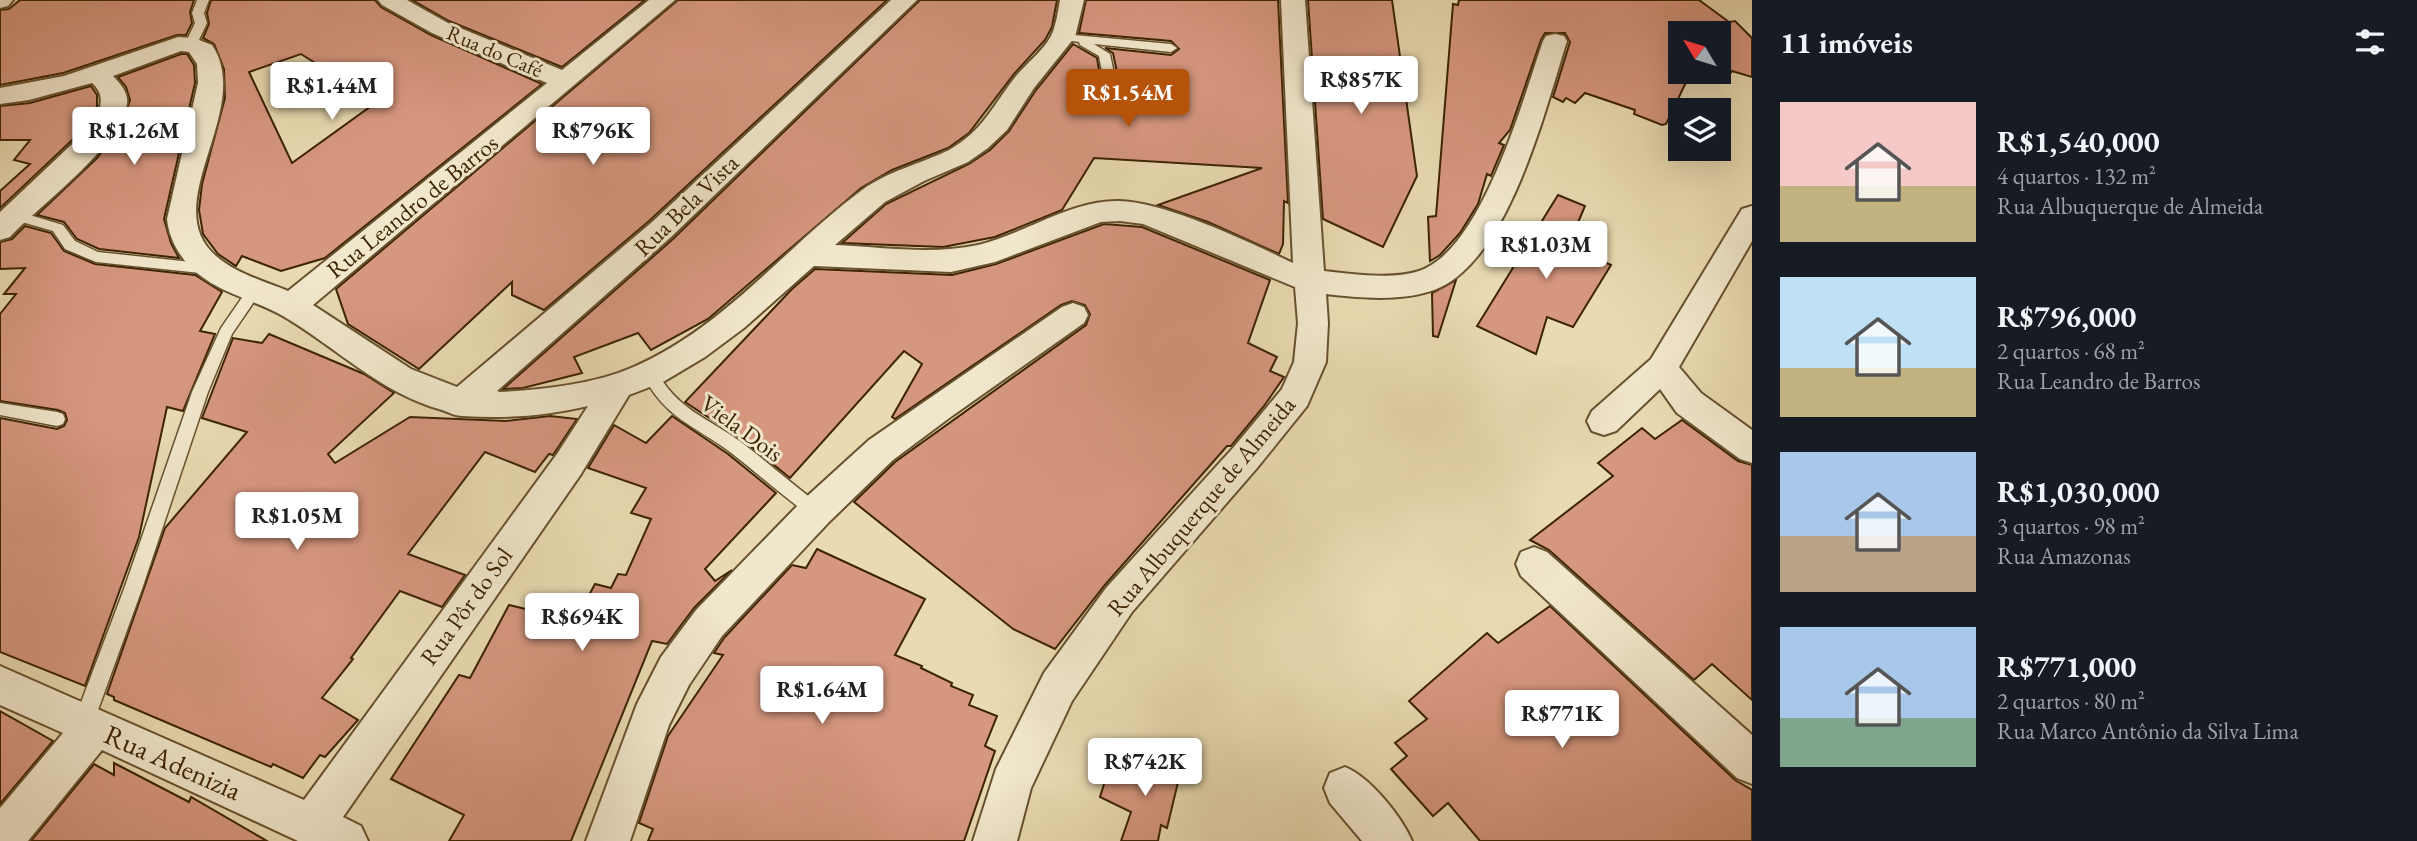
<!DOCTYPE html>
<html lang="pt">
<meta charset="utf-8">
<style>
body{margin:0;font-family:"EB Garamond",serif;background:#20242c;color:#f1f3f6;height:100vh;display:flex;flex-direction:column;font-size:26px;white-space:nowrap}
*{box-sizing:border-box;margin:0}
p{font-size:23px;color:#9ea1a6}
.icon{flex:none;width:38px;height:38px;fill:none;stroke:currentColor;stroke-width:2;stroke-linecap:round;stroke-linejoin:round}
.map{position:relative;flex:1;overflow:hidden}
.drawer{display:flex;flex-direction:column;background:#171b24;width:665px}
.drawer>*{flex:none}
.needle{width:46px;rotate:308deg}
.controls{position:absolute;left:1668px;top:21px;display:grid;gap:14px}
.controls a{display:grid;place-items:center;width:63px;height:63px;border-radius:0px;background:#171b24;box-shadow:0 7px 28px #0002;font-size:35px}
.price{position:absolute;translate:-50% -60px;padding:0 16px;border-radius:7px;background:#fff;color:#222;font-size:23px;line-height:46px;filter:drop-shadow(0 2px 4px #0008)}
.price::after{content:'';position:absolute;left:50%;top:42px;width:21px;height:16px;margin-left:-10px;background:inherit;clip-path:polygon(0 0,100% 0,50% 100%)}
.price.active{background:#b45309;color:#fff}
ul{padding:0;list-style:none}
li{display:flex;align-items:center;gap:21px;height:175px;padding:0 28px}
li span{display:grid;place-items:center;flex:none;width:196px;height:140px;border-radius:0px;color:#555}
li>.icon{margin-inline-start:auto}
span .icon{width:84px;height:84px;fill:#fffc;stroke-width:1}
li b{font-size:30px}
h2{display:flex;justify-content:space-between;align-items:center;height:84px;padding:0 28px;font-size:30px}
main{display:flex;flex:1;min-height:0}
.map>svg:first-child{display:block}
.building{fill:#d6977f;stroke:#3c2302;stroke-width:2;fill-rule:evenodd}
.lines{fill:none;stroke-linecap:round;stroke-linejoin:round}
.service-casing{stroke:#67512e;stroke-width:3}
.minor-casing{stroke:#67512e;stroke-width:4}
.service{fill:#f1e7cc;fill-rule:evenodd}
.minor{fill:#f1e7cc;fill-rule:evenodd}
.labels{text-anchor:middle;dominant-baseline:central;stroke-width:6;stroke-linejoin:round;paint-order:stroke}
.far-street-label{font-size:21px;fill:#3c2302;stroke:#f1e7cc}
.street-label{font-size:24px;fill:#3c2302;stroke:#f1e7cc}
.near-street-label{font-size:28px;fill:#3c2302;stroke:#f1e7cc}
</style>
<main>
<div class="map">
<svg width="1752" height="841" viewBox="0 0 1752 841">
<rect width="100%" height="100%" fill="#e9dab1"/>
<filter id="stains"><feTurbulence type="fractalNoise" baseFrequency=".00286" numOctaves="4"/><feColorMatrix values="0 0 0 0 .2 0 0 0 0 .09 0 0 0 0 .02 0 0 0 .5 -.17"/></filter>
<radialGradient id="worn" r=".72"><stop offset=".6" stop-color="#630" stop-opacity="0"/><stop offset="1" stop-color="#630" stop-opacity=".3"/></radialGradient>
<g class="building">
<path d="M20 0H194L190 12 192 23 186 35H177L63 73 0 85V10L9 9Z"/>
<path d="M211 0H375L381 7 431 35 542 84 325 258 281 271 242 256 236 266 218 254 203 234 199 210 202 184 225 98 224 69 214 44 203 38 209 24 207 13ZM301 54 365 95 358 99 371 106 292 163 249 72Z"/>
<path d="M412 0H645L562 67 449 21Z"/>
<path d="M678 0H887L649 221 544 310 512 295V282L419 369 348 324 336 289Z"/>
<path d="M920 0H1057L1052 27 1045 40 1014 74 969 133 948 148 892 170 861 188 708 319 651 350 638 333 574 357 582 373 523 388 503 389 673 239Z"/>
<path d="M1086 0H1278L1288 203 1284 201 1283 244 1279 254 1208 222 1158 205 1262 168 1094 158 1062 210 995 237 943 247 842 243 886 204 969 164 990 150 1009 131 1036 90 1073 44 1097 58 1101 83 1109 89 1119 82 1113 53 1105 48 1171 55 1179 49 1171 41 1079 33Z"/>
<path d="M1308 0H1392L1417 176 1383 247 1323 219Z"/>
<path d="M1459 0H1699L1729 22 1735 21 1752 38V77L1732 71 1725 82 1698 72H1718V33H1680V72H1691L1666 124 1662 125 1634 114 1635 110 1585 93 1575 103 1566 98 1563 102 1553 97 1570 42 1565 33H1545L1541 40 1510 130 1499 143 1504 145 1491 176 1487 174 1478 204 1460 233 1440 255 1430 261 1428 217 1436 216 1453 4 1458 5Z"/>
<path d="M181 54H187L194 65 195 83 164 219 171 243 179 258 99 249 77 239 64 222 37 215 97 158 123 122 130 100 126 87 118 77Z"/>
<path d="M91 86 97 95V106L85 128 0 208V191L30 164 14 160 30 140H0V106L30 103Z"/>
<path d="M1558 195 1585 206 1568 246 1611 265 1573 327 1547 317 1536 354 1477 326Z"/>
<path d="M1104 224 1142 227 1270 280 1248 343 1277 357 1270 371 1284 377 1264 406 1231 446H1227L1104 586 1055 649 1013 629 854 502 895 462 1086 325 1090 314 1085 305 1072 301 1061 305 895 419 892 417 922 364 904 351 790 478 743 440 685 402 792 289 815 269 952 275 996 264Z"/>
<path d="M25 226 51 233 64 251 95 264 195 275 222 292 200 331 215 334 183 411 167 407 139 537 85 686 0 652V418L57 429 64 426 67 420 65 413 58 410 0 401V314L16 294H4L25 268 0 269V242L12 239Z"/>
<path d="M1456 280 1438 337 1433 336 1432 293Z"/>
<path d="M269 334 364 374 394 393 328 454 335 463 410 417 506 421 550 416 577 419 553 455 549 454 535 472 485 452 408 554 465 575 442 607 400 591 351 658 353 659 322 698 358 720 325 757 320 755 303 778 273 764 271 767 114 700V697L107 694 165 528 247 432 202 418 233 338 262 343Z"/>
<path d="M672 416 728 454 776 493 705 569 715 581 732 570 694 608 667 644 652 641 571 841H449L464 815 391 779 459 675 470 678 509 605 575 621 595 584 611 588 618 574 626 575 651 519 631 513 646 488 588 468 614 425 646 443Z"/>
<path d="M1682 420 1738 461 1752 465V700L1712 664 1694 680 1549 550 1530 540 1613 476 1598 463 1642 428 1655 439Z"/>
<path d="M817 549 925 599 895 655 922 666 921 668 952 683 951 686 973 695 969 705 997 716 985 746 995 751 964 841H648L653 829 639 823 668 736 723 655 714 653 724 638 792 565 806 568Z"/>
<path d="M1550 606 1735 780 1752 790V841H1480L1448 803 1433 816 1391 769 1407 756 1395 743 1427 719 1409 701 1487 633 1498 643Z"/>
<path d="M0 711 53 741 0 804Z"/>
<path d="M1185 753 1167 828 1161 825 1158 841H1121L1131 812 1100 797 1110 765 1134 776Z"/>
<path d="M114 763 189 802 191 797 267 841H31L94 764 114 775Z"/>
</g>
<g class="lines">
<defs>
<g id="service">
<path d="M197 0H209L204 13 207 23 197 44 191 48 185 44 195 23 192 13Z"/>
<path d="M1063 34 1171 44 1177 48 1171 52 1094 44 1110 54 1116 83 1110 87 1104 83 1099 56 1080 45 1079 42 1059 39V35Z"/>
<path d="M13 210 63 225 75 241 98 252 210 264 217 269 210 274 96 262 65 249 53 231 8 218 6 215 8 212Z"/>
<path d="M255 285 262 290 232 334 208 392 142 589 94 721 91 728 84 731 77 728 74 721 124 589 192 392 221 328 250 286Z"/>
<path d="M651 368 656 370C676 409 708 418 741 442 769 463 794 486 822 506L824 511 822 516 816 518 810 516C783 496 757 473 730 452 695 426 663 417 643 374L646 370Z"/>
<path d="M0 403 57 412 63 414 65 419 63 424 57 426 0 415Z"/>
</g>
<g id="minor">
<path d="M0 0H13L8 6 0 8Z"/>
<path d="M378 0H407L448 23 562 70 649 0H675L313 305 411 369 457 387 651 223 891 0H917L671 237 497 391 500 392C540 390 594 384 631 368 722 330 784 248 862 190 888 171 920 164 949 150 983 131 993 105 1016 76 1027 63 1043 51 1051 36 1056 26 1058 11 1060 0H1084L1075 37 1034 88 1007 130 988 148 968 162 924 181 885 202 835 245C882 247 932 255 978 245 1025 234 1070 200 1119 201 1166 202 1249 242 1293 263L1281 0H1305L1324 271C1353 274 1391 280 1419 271 1482 250 1523 99 1543 41L1546 36 1555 34 1564 36 1567 41C1545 110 1511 250 1443 286 1409 303 1362 298 1326 294L1328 323 1326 362 1307 406 1257 468 1132 612 1072 701 1031 788 1017 841H973L996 769 1044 673 1106 588 1233 448 1282 389 1294 362 1298 323 1295 287 1143 224 1120 221 1101 222 995 262 951 272 814 266 744 328 705 357 663 382 629 395 581 474 343 817 361 826 368 841H298L102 750 28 841H0V808L63 733 0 705V666L304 800 557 454 588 406C545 416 505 419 462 416 455 416 448 412 442 410 380 393 336 347 283 316 255 300 222 294 197 273 181 260 169 240 167 219L198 83 197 64 189 52 181 51 113 76C120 83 129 93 127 104 120 147 40 205 10 237L0 240V212L87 130C98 115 109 98 92 83L29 100 0 104V88L64 76 178 37 194 38 212 45C255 109 156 205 216 256 237 274 264 281 288 291L547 83 432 33 382 5Z"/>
<path d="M1752 206V241L1679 367 1701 393 1752 430V463L1740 459 1677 413 1660 389 1616 431 1604 435 1592 431 1587 421 1592 411 1651 359 1742 209Z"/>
<path d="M1073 303 1084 307 1088 315 1084 323 952 416 893 460 829 522 722 636 689 685 669 725 630 841H586L637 704 661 657 696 610 803 500 869 440 1062 307Z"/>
<path d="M1534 547 1547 552 1752 735V784L1737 778 1521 576 1516 564 1521 552Z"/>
<path d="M1345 767C1370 777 1401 816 1412 841H1362L1330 803 1324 788 1330 773Z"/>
</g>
</defs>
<use href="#service" class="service-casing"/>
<use href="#minor" class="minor-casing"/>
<use href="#service" class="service"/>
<use href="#minor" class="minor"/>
</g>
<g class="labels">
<g class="far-street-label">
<text transform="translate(495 51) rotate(23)">Rua do Café</text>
</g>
<g class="street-label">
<text transform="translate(686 205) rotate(-44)">Rua Bela Vista</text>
<text transform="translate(412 206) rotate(-39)">Rua Leandro de Barros</text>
<text transform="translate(742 428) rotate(36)">Viela Dois</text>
<text transform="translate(1201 506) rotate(-50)">Rua Albuquerque de Almeida</text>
<text transform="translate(466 606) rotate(-54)">Rua Pôr do Sol</text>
</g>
<g class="near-street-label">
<text transform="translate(173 762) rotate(24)">Rua Adenizia</text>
</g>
</g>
<rect width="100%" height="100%" filter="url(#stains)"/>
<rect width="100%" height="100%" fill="url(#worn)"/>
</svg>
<div class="controls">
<a><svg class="needle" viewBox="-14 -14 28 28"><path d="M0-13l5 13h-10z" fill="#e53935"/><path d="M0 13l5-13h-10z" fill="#9ea1a6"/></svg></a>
<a><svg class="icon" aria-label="layers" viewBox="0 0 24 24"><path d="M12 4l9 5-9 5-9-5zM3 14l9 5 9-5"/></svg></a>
</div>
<b class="price" style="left:1361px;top:116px">R$857K</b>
<b class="price" style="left:332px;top:122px">R$1.44M</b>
<b class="price active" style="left:1128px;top:129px">R$1.54M</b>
<b class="price" style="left:134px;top:167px">R$1.26M</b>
<b class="price" style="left:593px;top:167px">R$796K</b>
<b class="price" style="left:1546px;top:281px">R$1.03M</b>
<b class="price" style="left:297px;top:552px">R$1.05M</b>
<b class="price" style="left:582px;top:653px">R$694K</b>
<b class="price" style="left:822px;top:726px">R$1.64M</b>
<b class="price" style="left:1562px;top:750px">R$771K</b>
<b class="price" style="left:1145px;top:798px">R$742K</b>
</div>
<section class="drawer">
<h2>11 imóveis<svg class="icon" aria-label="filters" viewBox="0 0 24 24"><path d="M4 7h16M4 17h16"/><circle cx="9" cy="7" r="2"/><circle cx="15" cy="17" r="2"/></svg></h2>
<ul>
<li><span style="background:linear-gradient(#f6c9c9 60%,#c2b280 0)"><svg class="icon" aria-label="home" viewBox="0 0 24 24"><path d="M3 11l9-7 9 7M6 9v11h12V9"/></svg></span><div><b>R$1,540,000</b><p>4 quartos · 132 m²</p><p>Rua Albuquerque de Almeida</p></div></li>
<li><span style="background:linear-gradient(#bfe0f5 65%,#c2b280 0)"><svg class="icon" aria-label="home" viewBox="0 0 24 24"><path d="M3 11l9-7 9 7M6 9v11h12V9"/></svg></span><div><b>R$796,000</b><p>2 quartos · 68 m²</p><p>Rua Leandro de Barros</p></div></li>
<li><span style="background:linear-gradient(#a9c7e8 60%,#b9a48a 0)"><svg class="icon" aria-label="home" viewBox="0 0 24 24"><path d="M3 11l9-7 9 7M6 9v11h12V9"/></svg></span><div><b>R$1,030,000</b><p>3 quartos · 98 m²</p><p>Rua Amazonas</p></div></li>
<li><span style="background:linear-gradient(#a9c7e8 65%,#7fa58c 0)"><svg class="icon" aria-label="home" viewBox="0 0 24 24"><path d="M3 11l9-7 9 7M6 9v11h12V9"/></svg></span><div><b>R$771,000</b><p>2 quartos · 80 m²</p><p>Rua Marco Antônio da Silva Lima</p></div></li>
</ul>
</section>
</main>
